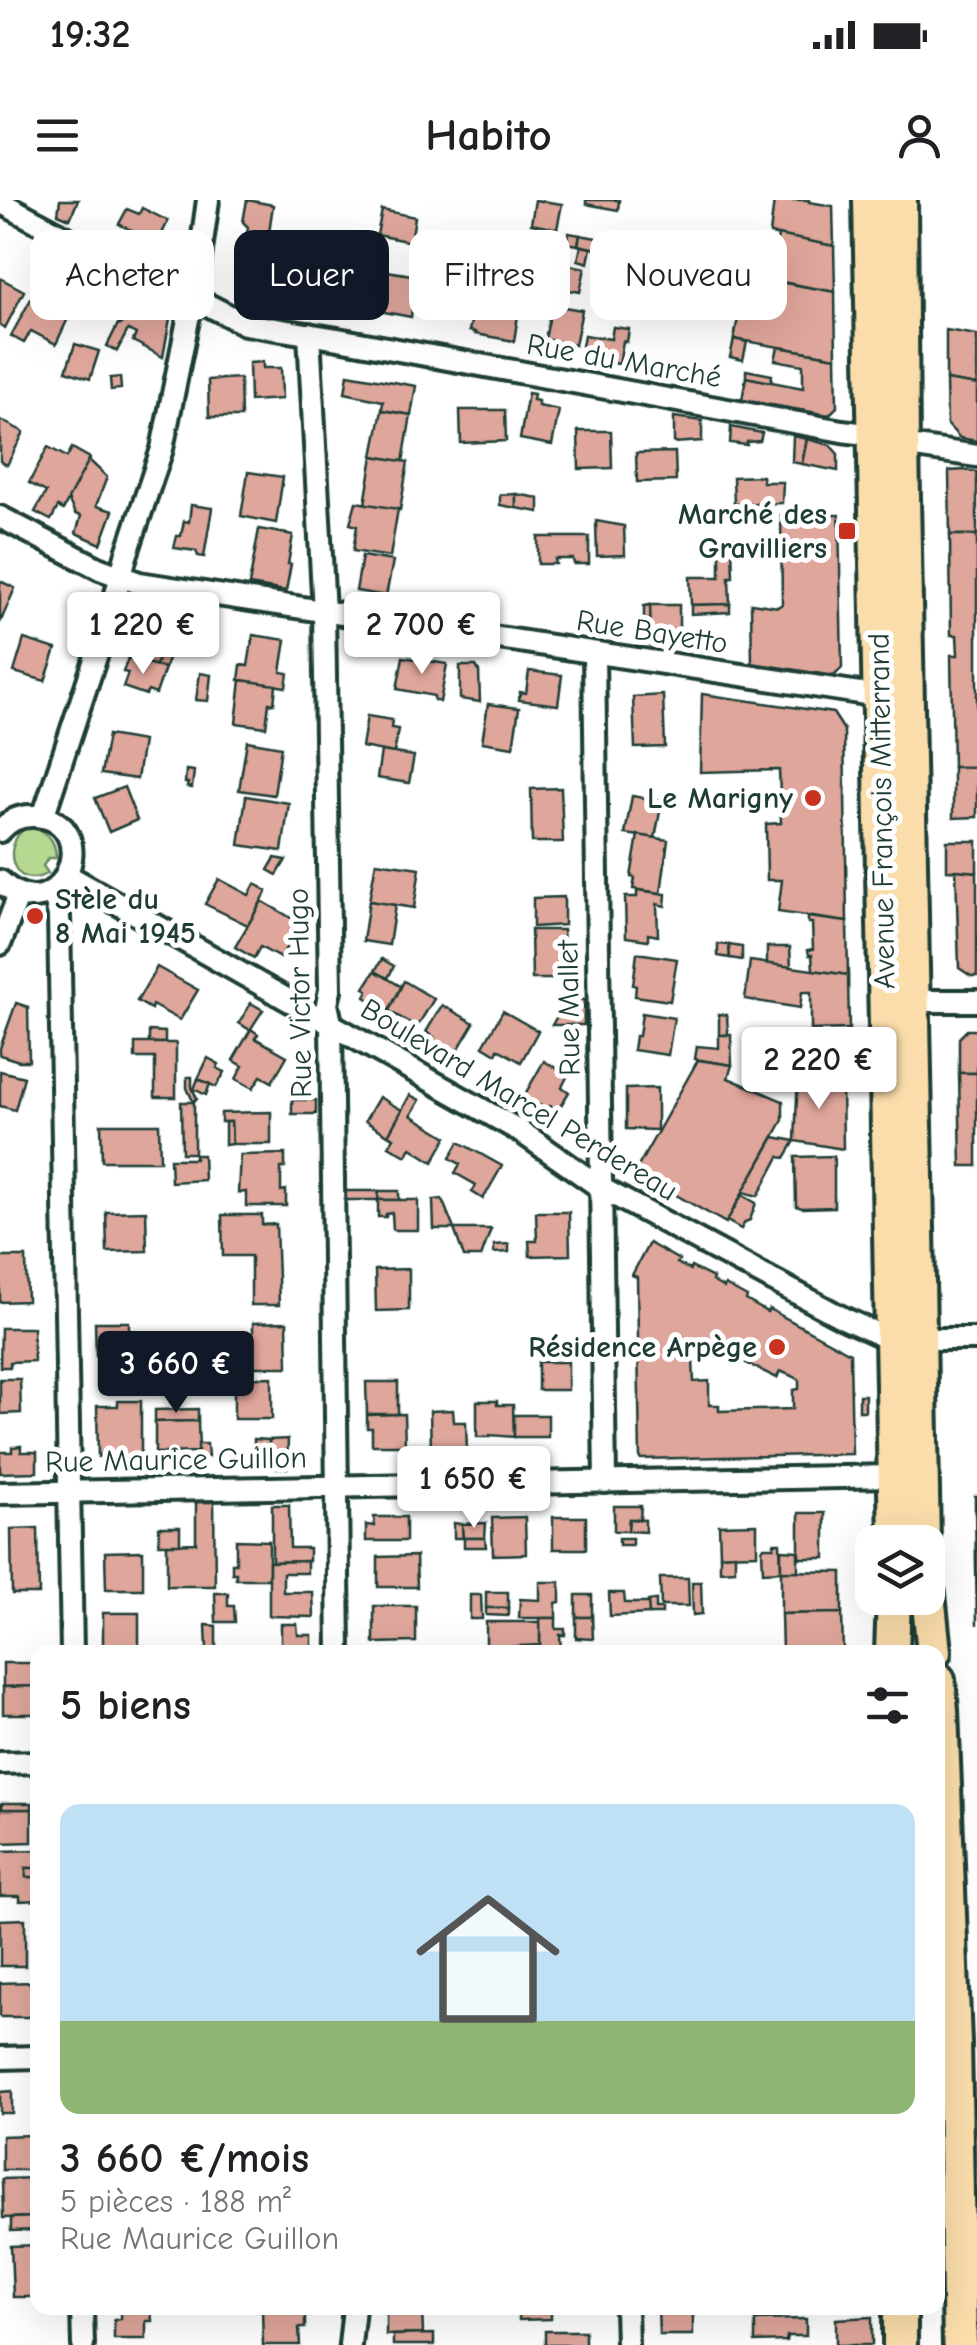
<!DOCTYPE html>
<html lang="fr">
<meta charset="utf-8">
<style>
body{margin:0;font-family:"Comic Neue",sans-serif;background:#f6f6f6;color:#202124;height:100vh;display:flex;flex-direction:column;font-size:38px;white-space:nowrap}
*{box-sizing:border-box;margin:0}
p{font-size:32px;color:#757577}
.icon{flex:none;width:55px;height:55px;fill:none;stroke:currentColor;stroke-width:2;stroke-linecap:round;stroke-linejoin:round}
.map{position:relative;flex:1;overflow:hidden}
.drawer{position:absolute;left:30px;top:1445px;width:915px;height:670px;display:flex;flex-direction:column;background:#fff;border-radius:20px;box-shadow:0 10px 40px #0002}
.drawer>*{flex:none}
.guide{position:absolute;left:30px;top:30px;width:918px;height:90px;display:flex;gap:20px}
.buttons{position:absolute;left:855px;top:1325px;display:grid;gap:20px}
.buttons a{display:grid;place-items:center;width:90px;height:90px;border-radius:20px;background:#fff;box-shadow:0 10px 40px #0002;font-size:50px}
.price{position:absolute;translate:-50% -85px;padding:0 22px;border-radius:10px;background:#fff;color:#222;font-size:32px;line-height:65px;filter:drop-shadow(0 2px 5px #0008)}
.price::after{content:'';position:absolute;left:50%;top:60px;width:30px;height:22px;margin-left:-15px;background:inherit;clip-path:polygon(0 0,100% 0,50% 100%)}
.price.active{background:#111827;color:#fff}
ul{padding:0;list-style:none}
li{display:grid;align-content:center;gap:20px;height:530px;padding:0 30px}
li+li{border-top:2px solid #e0e0e0}
li span{display:grid;place-items:center;height:310px;border-radius:20px;color:#555}
li>.icon{margin-inline-start:auto}
span .icon{width:180px;height:180px;fill:#fffc;stroke-width:1}
li b{font-size:42px}
h2{display:flex;justify-content:space-between;align-items:center;height:120px;padding:0 30px;font-size:42px}
.tag{padding:0 35px;border-radius:20px;background:#fff;box-shadow:0 10px 40px #0002;font-size:35px;line-height:90px}
.tag.active{background:#111827;color:#fff}
.status{display:flex;justify-content:space-between;align-items:center;height:70px;padding:0 50px;background:#fff;direction:ltr}
.status svg{height:28px;fill:currentColor}
header{display:flex;justify-content:space-between;align-items:center;height:130px;padding:0 30px;background:#fff;font-size:45px;font-weight:700}
.map>svg:first-child{display:block}
.green{fill:#b6d891;stroke:#6a8a62;stroke-width:2.5}
.building{fill:#dfa69b;stroke:#1f3d34;stroke-width:2.5;fill-rule:evenodd}
.lines{fill:none;stroke-linecap:round;stroke-linejoin:round}
.minor-casing{stroke:#1f3d34;stroke-width:28}
.primary-casing{stroke:#1f3d34;stroke-width:40}
.minor{stroke:#fff;stroke-width:20}
.primary{stroke:#faddab;stroke-width:32}
.poi-dot{fill:#c8321e;stroke:#fff;stroke-width:4}
.labels{text-anchor:middle;dominant-baseline:central;stroke-width:10;stroke-linejoin:round;paint-order:stroke}
.street-label{font-size:30px;fill:#1f3d34;stroke:#fff}
.poi-label{font-size:30px;font-weight:bold;fill:#1f3d34;stroke:#fff;text-anchor:end}
</style>
<div class="status"><b>19:32</b><svg viewBox="0 0 49 12"><path d="M0 12V9h3v3zM5 12V6h3v6zM10 12V3h3v9zM15 12V0h3v12zM26 1h20v11H26zM47 4h2v5h-2z"/></svg></div>
<header><svg class="icon" aria-label="menu" viewBox="0 0 24 24"><path d="M4 6h16M4 12h16M4 18h16"/></svg>Habito<svg class="icon" aria-label="person" viewBox="0 0 24 24"><circle cx="12" cy="8" r="4"/><path d="M4 21q1-7 8-7t8 7"/></svg></header>
<div class="map">
<svg width="977" height="2145" viewBox="0 0 977 2145">
<rect width="100%" height="100%" fill="#fff"/>
<filter id="ink" filterUnits="userSpaceOnUse"><feTurbulence type="fractalNoise" baseFrequency=".01" numOctaves="2"/><feDisplacementMap in="SourceGraphic" scale="20" xChannelSelector="R" yChannelSelector="G"/><feConvolveMatrix kernelMatrix="1 2 1 2 8 2 1 2 1" color-interpolation-filters="sRGB"/></filter>
<g filter="url(#ink)">
<path class="green" d="M26 628C45 628 56 639 56 658H48L43 666 48 673C12 694 0 644 26 628Z"/>
<g class="building">
<path d="M60 0H78L70 19 58 14Z"/>
<path d="M247 0 273 5 268 39 287 42 282 72 241 66 248 27 243 22Z"/>
<path d="M535 0 562 4 557 29 531 24Z"/>
<path d="M586 0H619L618 10 586 4Z"/>
<path d="M774 0H809V2L833 6 834 46 770 34Z"/>
<path d="M142 8 168 21 157 44 119 24 127 9 139 14Z"/>
<path d="M382 10 415 17 411 42 377 35Z"/>
<path d="M569 33 580 35 578 45 567 43Z"/>
<path d="M580 35 602 39 600 50 578 45Z"/>
<path d="M778 35 834 46 835 92 771 80Z"/>
<path d="M529 37 538 39 536 52 527 51Z"/>
<path d="M602 39 612 41 610 52 600 50Z"/>
<path d="M305 42 320 45 309 100 294 97Z"/>
<path d="M581 46 591 48 588 63 578 60Z"/>
<path d="M560 63 585 68 580 92 555 87Z"/>
<path d="M326 65 361 70 354 108 319 102Z"/>
<path d="M381 70 418 76 420 72 426 73 419 110 412 109 411 117 374 110Z"/>
<path d="M426 71 478 79 472 113 420 104Z"/>
<path d="M746 76 835 92 836 157 734 139Z"/>
<path d="M0 78 24 91 5 128 0 125Z"/>
<path d="M33 95 70 114 56 144 31 131 24 143 11 136Z"/>
<path d="M155 96 161 99 171 113 163 157 133 141 136 134 128 130 117 151 107 146 118 124 121 125 136 98 150 106Z"/>
<path d="M482 102 519 109 514 141 475 134V132L469 131 472 117 479 119Z"/>
<path d="M552 105 582 110 575 145 545 139Z"/>
<path d="M613 127 629 129 627 142 623 141 619 164 580 158 584 135 611 139Z"/>
<path d="M946 130 977 135V185L946 180Z"/>
<path d="M734 139 747 142 743 160 730 157Z"/>
<path d="M75 144 99 151 90 179 66 171Z"/>
<path d="M778 147 836 157 837 207 829 215 742 200 746 177 803 188V165L775 160Z"/>
<path d="M263 162V168H281L282 199 250 201 249 163Z"/>
<path d="M746 170 772 175 771 182 746 177Z"/>
<path d="M348 174 416 186 411 215 382 210 383 201 345 193Z"/>
<path d="M120 177 121 189 111 190 110 178Z"/>
<path d="M240 178 241 217H209L208 180Z"/>
<path d="M946 180 977 185V241L960 238 947 224Z"/>
<path d="M528 193 534 194 533 200 538 201V206L559 210 552 245 520 239Z"/>
<path d="M382 210 411 215 403 262 373 256Z"/>
<path d="M460 210H505L506 241 461 243Z"/>
<path d="M674 217 702 221V241L674 243Z"/>
<path d="M0 220 24 232 7 265 0 261Z"/>
<path d="M731 227 762 233 760 241 747 242V245L730 243Z"/>
<path d="M578 231H611L612 268 579 269Z"/>
<path d="M793 236 807 239 802 264 792 262Z"/>
<path d="M807 239 830 245 838 254V271L802 264Z"/>
<path d="M48 247 67 257 72 248 90 258 63 310 58 307 51 320 35 312 46 292 29 283Z"/>
<path d="M675 252 676 281 637 282 636 253Z"/>
<path d="M373 256 408 262 400 310 365 304Z"/>
<path d="M89 260 107 277 96 306 113 311 101 344 76 333 81 316 75 314 68 299Z"/>
<path d="M965 270 977 272V335H950L949 271Z"/>
<path d="M248 272 283 277 276 323 241 316Z"/>
<path d="M762 276 763 282H783L782 303 734 304 733 277Z"/>
<path d="M516 294V308L500 305V295Z"/>
<path d="M516 294 539 298V312L516 308Z"/>
<path d="M356 302 398 309 390 357 353 351 357 326 350 324Z"/>
<path d="M191 305 212 308 204 357 198 356 196 351 174 348 177 336H181L184 321 189 322Z"/>
<path d="M781 315H839L842 468 834 476 752 463 751 403 778 407 782 404Z"/>
<path d="M596 321 624 326 625 355 597 356Z"/>
<path d="M259 329 293 335 288 364H291L286 391 249 385Z"/>
<path d="M950 335H977V567H953L951 455H958L957 435H951Z"/>
<path d="M538 337H589V364H574L573 359H555L556 364H538Z"/>
<path d="M720 342 732 344 733 377H729L730 404 691 405 690 377H720Z"/>
<path d="M362 356 393 361 386 396 356 391Z"/>
<path d="M0 381 15 388 0 423Z"/>
<path d="M730 404V412L691 414V405Z"/>
<path d="M650 405 651 420H644V406Z"/>
<path d="M650 405H679V434L651 433Z"/>
<path d="M145 418 175 424 169 441 164 439 156 466 128 458 133 443 138 444Z"/>
<path d="M253 435 286 440 281 472 288 473 286 487 239 480 241 465 248 466Z"/>
<path d="M24 439 56 449 45 481 14 472Z"/>
<path d="M160 452 169 455 165 468 156 466Z"/>
<path d="M403 457 447 464 440 502 434 500V496L397 489Z"/>
<path d="M128 458 165 468 156 494 148 491 146 495 123 487 128 473 123 472Z"/>
<path d="M460 466H476L479 471 480 502 460 499Z"/>
<path d="M529 471 562 475 558 505 519 500 520 492 526 493Z"/>
<path d="M200 473 211 475 208 501 196 500Z"/>
<path d="M241 480 276 485 274 504 269 503 266 527 236 523Z"/>
<path d="M702 494 833 513 844 530 847 722 778 712 782 680H767L766 624 781 623 779 570 700 572Z"/>
<path d="M663 495 665 547 635 548 633 497Z"/>
<path d="M488 504 519 508 513 547 482 542Z"/>
<path d="M367 516 392 520 391 528 398 529 394 553 362 547Z"/>
<path d="M108 535 143 541 137 579 101 574Z"/>
<path d="M247 541 281 547 274 595 239 590Z"/>
<path d="M381 551 414 556 409 583 377 578Z"/>
<path d="M953 567H977V617L953 618Z"/>
<path d="M186 570 194 571 192 588 187 587 188 583H185Z"/>
<path d="M124 587 137 620 109 632 95 598Z"/>
<path d="M561 588 563 642H532L531 589Z"/>
<path d="M246 596 289 603 282 651 239 645Z"/>
<path d="M632 596 662 601 655 638 625 634Z"/>
<path d="M638 635 668 640 661 693 633 689 635 678 631 677Z"/>
<path d="M947 641H977V672L947 670Z"/>
<path d="M275 658 286 660 277 675 268 670Z"/>
<path d="M376 662 420 668 414 708 369 701Z"/>
<path d="M956 670 977 672V776H971L959 768Z"/>
<path d="M219 679 249 695 255 684 267 691 248 725 205 704Z"/>
<path d="M637 690 666 694 665 706 657 704 658 736 648 734V740L626 737 625 697H637Z"/>
<path d="M564 697V725L533 727V698Z"/>
<path d="M262 701 298 722 289 738 291 740 280 758 260 747 254 758 235 747Z"/>
<path d="M369 701 395 705 389 745 363 741Z"/>
<path d="M808 717 847 722 848 775 813 770 812 755H809L808 750 813 749 812 723H808Z"/>
<path d="M531 730H563L565 779H532Z"/>
<path d="M718 744 729 745 730 758 718 756Z"/>
<path d="M729 745 742 747V760L730 758Z"/>
<path d="M767 747H790L791 767 767 764Z"/>
<path d="M637 753 677 759 670 801 635 796 636 786 633 785Z"/>
<path d="M382 759 394 766 388 778 375 771Z"/>
<path d="M750 761 848 775 849 829 811 830V792H802L800 808 745 799Z"/>
<path d="M157 767 198 790 180 820 152 805 151 809 137 801Z"/>
<path d="M375 771 402 787 389 811 365 797 368 790 364 788Z"/>
<path d="M404 781 434 799 417 827 389 811Z"/>
<path d="M568 797 584 800V825H552Z"/>
<path d="M16 803 28 807 29 861H19L0 855V848Z"/>
<path d="M251 803 263 810 250 830 239 823Z"/>
<path d="M442 805 474 823 456 853 433 840 434 837 426 832Z"/>
<path d="M503 811 538 831 521 862 498 849 496 854 483 846Z"/>
<path d="M642 813 674 818 668 855 633 850 635 836H639Z"/>
<path d="M719 814 727 815 728 835H719Z"/>
<path d="M251 829 258 834 255 838 287 856 272 882 261 876 253 888 236 879 243 866 233 860Z"/>
<path d="M967 830H977V873H959V838Z"/>
<path d="M149 831 165 832V843H149Z"/>
<path d="M719 835H731L732 865 695 859 697 846 719 848Z"/>
<path d="M135 843H176V897H155V858H135Z"/>
<path d="M208 858 219 864 217 868 225 872 216 887 198 879Z"/>
<path d="M698 860 732 865 728 878 783 901V920L726 1023 635 972Z"/>
<path d="M544 861 568 875 562 887 569 892 558 910 550 906 548 910 524 896Z"/>
<path d="M0 871 24 877 15 910 0 906Z"/>
<path d="M959 873H977V966H961Z"/>
<path d="M798 875 842 883 843 949 795 941Z"/>
<path d="M187 877H192V887L197 899 193 901 187 888Z"/>
<path d="M198 879 210 884 206 895 194 889Z"/>
<path d="M657 888V930L626 929V889Z"/>
<path d="M410 895 420 900 411 915 447 937 433 962 411 948 406 956 389 946 394 938 388 935Z"/>
<path d="M379 897 402 910 388 935 365 921Z"/>
<rect x="292" y="900" width="24" height="14"/>
<path d="M181 902H194V953H182Z"/>
<path d="M271 912V944H232L231 922H221V913Z"/>
<path d="M225 922H231L232 944 225 945Z"/>
<path d="M101 924H159L160 961H102Z"/>
<path d="M774 937 795 941 785 958 779 957 758 996 743 992Z"/>
<path d="M459 942 502 966 483 999 472 992 476 985 455 973 460 964 450 958Z"/>
<path d="M285 954V968H281V991L286 990V1006H246V992L238 993 240 955Z"/>
<path d="M195 955H203L204 980 171 982 170 959H195Z"/>
<path d="M834 956V1007L802 1008 796 1006 795 957Z"/>
<path d="M345 991H379L378 1000H345Z"/>
<path d="M379 991H399V1000H378Z"/>
<path d="M742 995 756 1003 750 1020 745 1022 741 1029 727 1021Z"/>
<path d="M442 999 454 1029H434L433 1000Z"/>
<path d="M378 1000H418V1030H393L392 1013 386 1014V1017H378Z"/>
<path d="M146 1011 147 1051 107 1052 106 1012Z"/>
<path d="M536 1012H569L570 1055 530 1056 529 1041H537Z"/>
<path d="M222 1015H262V1025L276 1024 279 1105H251V1056H223Z"/>
<path d="M454 1029H491L481 1057H464Z"/>
<path d="M649 1043 679 1060 677 1063 690 1070 691 1067 713 1078 712 1081 724 1088 725 1085 747 1097 746 1100 767 1112 769 1109 850 1153 852 1254 640 1259 637 1077 632 1075ZM703 1142 736 1158 737 1155 748 1161 746 1163 777 1178 780 1171 799 1179V1189L793 1190V1209L719 1211V1205H709V1181L694 1182 693 1160Z"/>
<path d="M509 1044V1052L494 1053V1045Z"/>
<path d="M0 1057H26L27 1101 0 1102Z"/>
<path d="M409 1069V1110L376 1111 375 1070Z"/>
<path d="M95 1122H129V1156H96Z"/>
<path d="M287 1122 288 1167H253V1154H237V1135H253V1123Z"/>
<path d="M1 1128H33L34 1161 10 1162V1167H0Z"/>
<rect x="538" y="1162" width="30" height="28"/>
<path d="M272 1177V1219H234V1178Z"/>
<path d="M0 1179H20L21 1213 0 1214Z"/>
<path d="M366 1182H398V1214H367Z"/>
<rect x="859" y="1195" width="6" height="16"/>
<path d="M118 1201H141V1256L98 1257 97 1206H118Z"/>
<path d="M477 1201H497V1205H513L514 1237 490 1235V1237H477Z"/>
<path d="M198 1209V1221L155 1222V1210Z"/>
<path d="M453 1210 454 1222H466L467 1251H431L430 1211Z"/>
<path d="M404 1214 405 1245H372V1228H367V1215Z"/>
<rect x="514" y="1215" width="34" height="22"/>
<path d="M198 1221 199 1252 155 1253V1222Z"/>
<path d="M254 1239 269 1240V1250H254Z"/>
<path d="M288 1239 287 1268H254V1250H269V1240Z"/>
<path d="M198 1244H207L208 1257H198Z"/>
<path d="M21 1246V1252H37V1272L0 1273V1252H12V1247Z"/>
<path d="M975 1296H977V1425L975 1308Z"/>
<path d="M196 1302H214L215 1386H167V1344L196 1343Z"/>
<path d="M272 1305H289L290 1348H309V1361L272 1362Z"/>
<path d="M614 1306H641L640 1319H629L628 1331H614Z"/>
<rect x="799" y="1313" width="26" height="45"/>
<path d="M374 1317H406V1341H366V1325L375 1326Z"/>
<path d="M525 1317 526 1354 493 1355 492 1318Z"/>
<rect x="553" y="1317" width="33" height="32"/>
<path d="M629 1319 645 1320V1332L628 1331Z"/>
<path d="M454 1323 462 1324 463 1338H454Z"/>
<path d="M486 1323 485 1338H463L462 1324Z"/>
<path d="M757 1324V1354L720 1355 719 1325Z"/>
<rect x="159" y="1327" width="21" height="17"/>
<path d="M38 1328 39 1394H12L11 1329Z"/>
<path d="M464 1338H485L486 1347H464Z"/>
<rect x="619" y="1338" width="13" height="7"/>
<path d="M236 1340 269 1341V1379H236V1373H232V1363H236Z"/>
<path d="M774 1343H780L781 1371 763 1372 762 1350 764 1347H774Z"/>
<path d="M781 1350 798 1351V1372L781 1371Z"/>
<path d="M143 1351V1389H106L105 1352Z"/>
<path d="M735 1354V1370L720 1371V1355Z"/>
<path d="M416 1356 417 1387H378V1357Z"/>
<path d="M307 1361V1373H283V1392H313L314 1417 269 1416V1362Z"/>
<path d="M781 1371 842 1372V1413L781 1414Z"/>
<path d="M660 1378H688L689 1406H661Z"/>
<path d="M540 1382H560V1402L556 1403V1418H519L520 1399 540 1400Z"/>
<path d="M692 1382H701L702 1414 693 1415Z"/>
<rect x="486" y="1392" width="22" height="16"/>
<path d="M215 1393H228V1406H234L235 1422H216Z"/>
<path d="M609 1393H624L625 1403H649V1414L610 1416Z"/>
<path d="M470 1395H481L482 1419H470Z"/>
<rect x="576" y="1395" width="16" height="22"/>
<path d="M656 1400V1409H662V1414H649L648 1401Z"/>
<path d="M374 1406H416V1442L374 1443Z"/>
<path d="M486 1408H508V1416L486 1415Z"/>
<rect x="103" y="1413" width="36" height="39"/>
<path d="M842 1413 843 1452H782L781 1414Z"/>
<path d="M576 1417H592L593 1439 576 1438Z"/>
<path d="M540 1418H556V1429H565V1435H560L561 1452H540Z"/>
<path d="M486 1422H540V1445L503 1447V1452H486Z"/>
<path d="M281 1424H297L298 1435H312V1452H281Z"/>
<path d="M206 1425 216 1426V1450H207Z"/>
<path d="M3 1463H38V1486L3 1487Z"/>
<path d="M38 1486V1514H3V1487Z"/>
<path d="M0 1603 2 1609H32V1642L0 1643Z"/>
<rect x="2" y="1603" width="30" height="6"/>
<path d="M37 1650 38 1668H26V1677H38V1700L20 1701V1696H0V1651Z"/>
<path d="M26 1668H38L37 1677H26Z"/>
<path d="M25 1719V1766H0V1720Z"/>
<path d="M34 1782V1817H0V1783Z"/>
<path d="M12 1891V1913H0V1892Z"/>
<path d="M30 1935V1944H38V1970H2V1936Z"/>
<path d="M38 1978V2017L3 2018 2 1979Z"/>
<path d="M38 2017V2030L11 2031V2018Z"/>
<path d="M38 2045V2097H13L11 2046Z"/>
<path d="M121 2108H151L152 2121H146V2139H114V2120L121 2119Z"/>
<rect x="191" y="2108" width="24" height="4"/>
<path d="M262 2108H305V2128H299L300 2145H263Z"/>
<path d="M386 2108H422L423 2134 386 2135Z"/>
<path d="M519 2108H551V2119L519 2120Z"/>
<path d="M658 2108H693V2135H659Z"/>
<path d="M872 2117V2145H836V2119Z"/>
<path d="M806 2119V2136H787L786 2141 755 2142V2120Z"/>
<rect x="545" y="2131" width="40" height="14"/>
<path d="M434 2134V2145H393V2135Z"/>
</g>
<g class="lines">
<defs>
<g id="minor">
<path d="M0 2 142 78 173 87 245 124 338 139 842 231 875 235"/>
<path d="M309 134 324 412 330 790 327 804 331 823 339 1452"/>
<path d="M902 245 977 256"/>
<path d="M0 317 100 369 139 383 879 496"/>
<path d="M594 453 605 1282"/>
<path d="M43 617 113 405 126 356 162 249 199 65 208 0"/>
<path d="M0 631C9 620 20 615 35 616 106 620 62 739 0 681"/>
<path d="M67 675 520 931 601 988 843 1118 891 1140"/>
<path d="M53 690 59 715 72 1452"/>
<path d="M0 744 19 694"/>
<path d="M912 801H977"/>
<path d="M919 1139H977"/>
<path d="M0 1293 894 1276"/>
<path d="M0 1563 38 1562"/>
<path d="M0 1858 38 1857"/>
<path d="M82 2108 83 2145"/>
<path d="M626 2108 627 2145"/>
<path d="M350 2145 354 2108"/>
</g>
<g id="primary">
<path d="M870 0 896 1342"/>
<path d="M900 0 902 245 923 1342"/>
<path d="M928 1394 934 1452"/>
<path d="M892 1452 894 1398"/>
<path d="M938 1480 941 1510 954 1843 960 2145"/>
<path d="M900 2108V2145"/>
</g>
</defs>
<use href="#minor" class="minor-casing"/>
<use href="#primary" class="primary-casing"/>
<use href="#minor" class="minor"/>
<use href="#primary" class="primary"/>
</g>
</g>
<g class="poi-dot">
<rect x="837" y="321" width="20" height="20" rx="5"/>
<circle cx="813" cy="598" r="10"/>
<circle cx="35" cy="716" r="10"/>
<circle cx="777" cy="1147" r="10"/>
</g>
<g class="labels">
<g class="street-label">
<text transform="translate(624 161) rotate(10)">Rue du Marché</text>
<text transform="translate(652 432) rotate(9)">Rue Bayetto</text>
<text transform="translate(882 611) rotate(-91)">Avenue François Mitterrand</text>
<text transform="translate(300 793) rotate(-91)">Rue Victor Hugo</text>
<text transform="translate(569 808) rotate(-91)">Rue Mallet</text>
<text transform="translate(519 900) rotate(31)">Boulevard Marcel Perdereau</text>
<text transform="translate(176 1260) rotate(-1)">Rue Maurice Guillon</text>
</g>
<g class="poi-label">
<text x="827" y="314">Marché des<tspan x="827" dy="34">Gravilliers</tspan></text>
<text x="793" y="598">Le Marigny</text>
<text x="55" y="699" text-anchor="start">Stèle du<tspan x="55" dy="34">8 Mai 1945</tspan></text>
<text x="757" y="1147">Résidence Arpège</text>
</g>
</g>
</svg>
<div class="buttons">
<a><svg class="icon" aria-label="layers" viewBox="0 0 24 24"><path d="M12 4l9 5-9 5-9-5zM3 14l9 5 9-5"/></svg></a>
</div>
<b class="price" style="left:143px;top:477px">1 220 €</b>
<b class="price" style="left:422px;top:477px">2 700 €</b>
<b class="price" style="left:819px;top:912px">2 220 €</b>
<b class="price active" style="left:176px;top:1216px">3 660 €</b>
<b class="price" style="left:474px;top:1331px">1 650 €</b>
<div class="guide">
<a class="tag">Acheter</a>
<a class="tag active">Louer</a>
<a class="tag">Filtres</a>
<a class="tag">Nouveau</a>
</div>
<section class="drawer">
<h2>5 biens<svg class="icon" aria-label="filters" viewBox="0 0 24 24"><path d="M4 7h16M4 17h16"/><circle cx="9" cy="7" r="2"/><circle cx="15" cy="17" r="2"/></svg></h2>
<ul>
<li><span style="background:linear-gradient(#bfe0f5 70%,#8fb573 0)"><svg class="icon" aria-label="home" viewBox="0 0 24 24"><path d="M3 11l9-7 9 7M6 9v11h12V9"/></svg></span><div><b>3 660 €/mois</b><p>5 pièces · 188 m²</p><p>Rue Maurice Guillon</p></div></li>
</ul>
</section>
</div>
